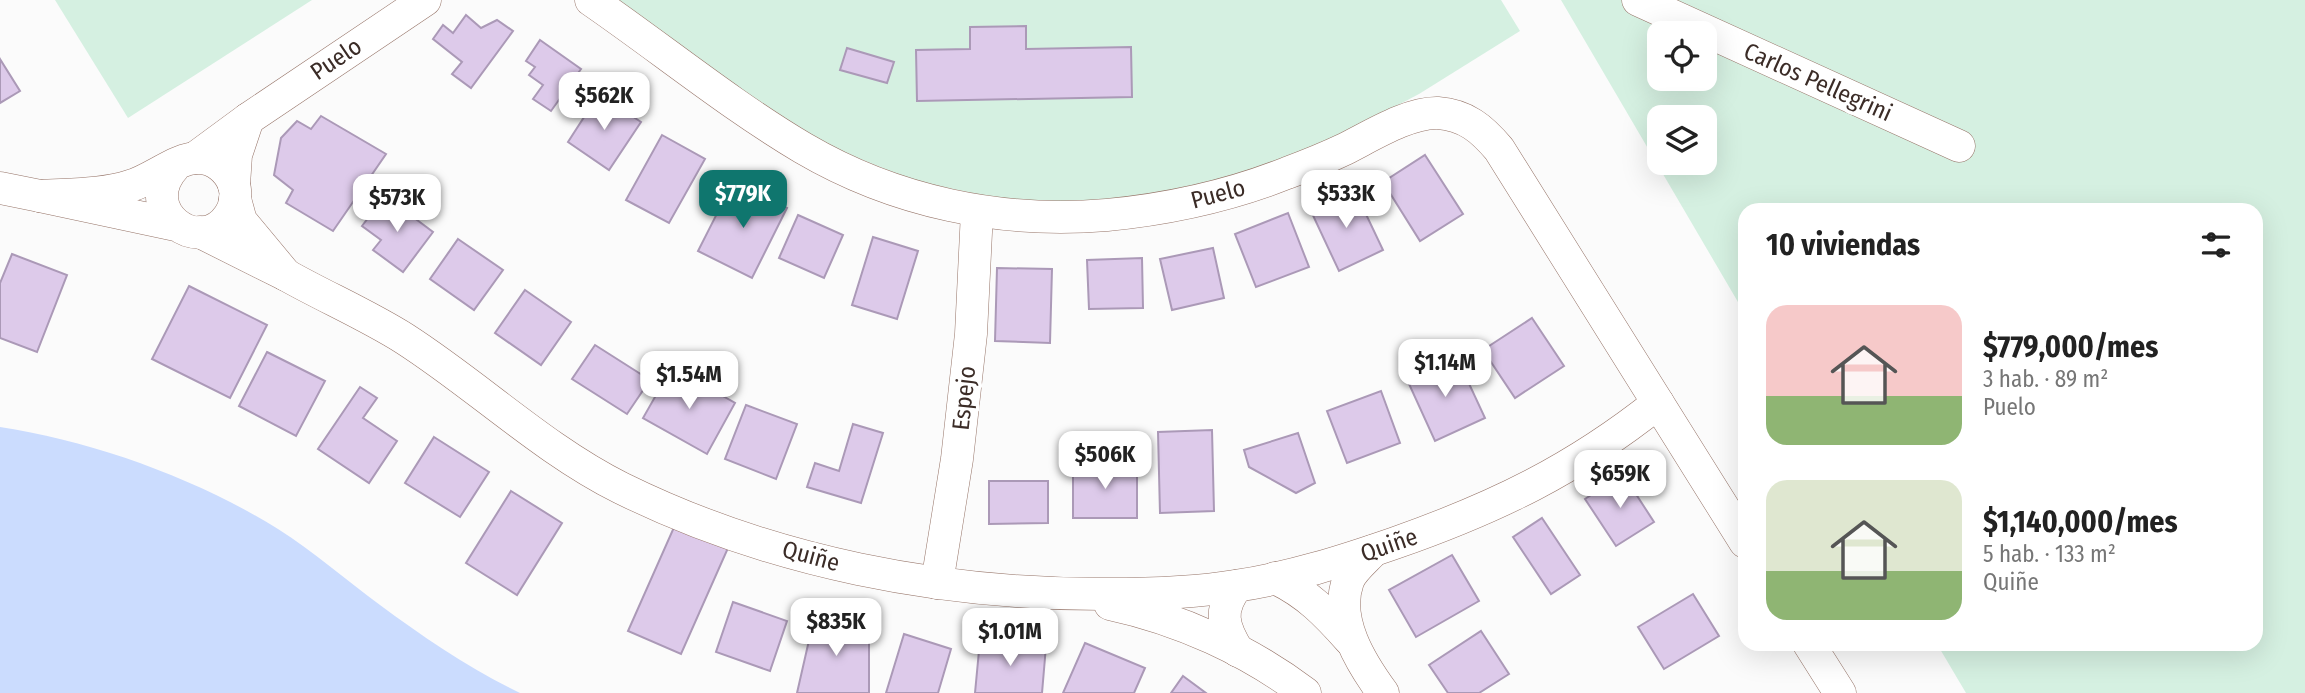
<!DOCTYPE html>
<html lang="es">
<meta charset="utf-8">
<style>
body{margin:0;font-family:"Fira Sans Condensed",sans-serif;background:#f2f2f2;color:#222;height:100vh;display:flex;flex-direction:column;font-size:26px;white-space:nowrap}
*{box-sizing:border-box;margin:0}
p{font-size:23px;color:#767676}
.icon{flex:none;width:38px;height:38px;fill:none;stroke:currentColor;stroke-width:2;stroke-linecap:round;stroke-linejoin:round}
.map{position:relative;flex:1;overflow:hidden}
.panel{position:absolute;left:1738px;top:203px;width:525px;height:448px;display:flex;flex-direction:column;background:#fff;border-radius:21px;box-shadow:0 7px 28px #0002}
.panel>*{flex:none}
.tools{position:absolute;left:1647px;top:21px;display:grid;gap:14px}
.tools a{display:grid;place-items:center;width:70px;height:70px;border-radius:14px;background:#fff;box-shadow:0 7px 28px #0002;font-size:35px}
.price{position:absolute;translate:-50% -60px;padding:0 16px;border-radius:14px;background:#fff;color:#222;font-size:23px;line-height:46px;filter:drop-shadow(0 2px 4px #0008)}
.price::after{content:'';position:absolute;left:50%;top:42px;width:21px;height:16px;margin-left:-10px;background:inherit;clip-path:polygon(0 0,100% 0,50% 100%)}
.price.active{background:#0f766e;color:#fff}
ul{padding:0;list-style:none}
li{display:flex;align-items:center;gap:21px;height:175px;padding:0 28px}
li span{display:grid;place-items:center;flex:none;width:196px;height:140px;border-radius:21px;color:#555}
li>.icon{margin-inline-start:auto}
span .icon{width:84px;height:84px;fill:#fffc;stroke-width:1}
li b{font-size:30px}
h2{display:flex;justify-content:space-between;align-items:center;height:84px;padding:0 28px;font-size:30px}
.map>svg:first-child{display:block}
.green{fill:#d5f0e1;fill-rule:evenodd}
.water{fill:#cbdcfe}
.building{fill:#ddcaea;stroke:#ab99b7;stroke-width:2}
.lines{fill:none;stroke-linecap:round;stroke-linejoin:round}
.street-casing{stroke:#967468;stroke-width:33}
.street{stroke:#fff;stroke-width:32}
.labels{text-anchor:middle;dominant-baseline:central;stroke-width:7;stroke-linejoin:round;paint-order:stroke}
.street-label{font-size:24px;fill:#3b2c27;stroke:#fff}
</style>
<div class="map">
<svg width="2305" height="693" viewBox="0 0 2305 693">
<rect width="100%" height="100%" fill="#fbfbfb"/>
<g class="green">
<path d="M55 0H312L128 118Z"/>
<path d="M604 0H1501L1520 31 1419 94 1324 144 1217 184 1101 206H1035L915 181 818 142Z"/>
<path d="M1561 0H2305V693H1966L1937 644H2256V210H1745V314ZM1659 33H1704V79H1659ZM1659 117H1704V163H1659Z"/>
</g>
<path class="water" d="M0 427C93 441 198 479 278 529 314 552 346 580 380 605 423 637 472 670 520 693H0Z"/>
<g class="building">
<path d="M466 15 481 28 497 20 513 31 471 88 452 74 462 62 433 39 443 25 453 33Z"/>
<path d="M1026 26V49L1131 47 1132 97 917 101 916 50 970 49V27Z"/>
<path d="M540 40 581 69 551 111 533 99 543 85 529 75 535 67 526 61Z"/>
<path d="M847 48 894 62 887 83 840 70Z"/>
<path d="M0 59 20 91 0 103Z"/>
<path d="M599 94 641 122 609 170 568 142Z"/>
<path d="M321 116 386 154 333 231 286 203 293 190 274 175 281 138 297 121 311 129Z"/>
<path d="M662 135 705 159 669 223 626 200Z"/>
<path d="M1425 155 1463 214 1420 241 1383 182Z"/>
<path d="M733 182 787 208 752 278 698 251Z"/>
<path d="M1354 189 1383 250 1339 271 1310 209Z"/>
<path d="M385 196 433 232 403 272 373 250 381 240 362 226Z"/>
<path d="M1288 213 1309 267 1256 287 1235 234Z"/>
<path d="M798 215 843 235 824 278 779 258Z"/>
<path d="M873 237 918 251 897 319 852 305Z"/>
<path d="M458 239 503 270 474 310 430 279Z"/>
<path d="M1213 248 1224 298 1172 310 1160 259Z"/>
<path d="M12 254 67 275 37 352 0 338V283Z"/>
<path d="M1142 258 1143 308 1089 309 1087 260Z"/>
<path d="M997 268 1052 269 1050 343 995 341Z"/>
<path d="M189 286 267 325 230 398 152 359Z"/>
<path d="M525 290 571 322 541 365 495 333Z"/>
<path d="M1532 318 1564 366 1515 398 1483 350Z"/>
<path d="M595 345 650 380 627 414 572 379Z"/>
<path d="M267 352 325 381 296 436 239 406Z"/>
<path d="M1427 362 1432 375 1459 362 1485 418 1435 441 1404 373Z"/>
<path d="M672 367 735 403 707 454 643 418Z"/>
<path d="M360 387 377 398 363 418 397 441 369 483 318 449Z"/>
<path d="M1381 391 1400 443 1347 463 1327 411Z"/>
<path d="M746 405 797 424 776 479 725 459Z"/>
<path d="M853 424 883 433 861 503 807 487 815 463 839 471Z"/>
<path d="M1212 430 1214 511 1160 513 1158 432Z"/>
<path d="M1298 433 1315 483 1296 493 1249 467 1244 450Z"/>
<path d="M434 437 489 472 460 517 405 483Z"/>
<rect x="1073" y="464" width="64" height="54"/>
<path d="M1623 474 1654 522 1616 546 1585 499Z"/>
<path d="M989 481H1048V523L989 524Z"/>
<path d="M511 491 562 523 517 595 466 563Z"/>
<path d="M1542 518 1580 575 1551 594 1513 537Z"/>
<path d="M675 525 728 548 681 654 628 631Z"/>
<path d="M1452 555 1479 601 1416 637 1389 590Z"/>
<path d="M1693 594 1719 636 1664 669 1638 627Z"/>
<path d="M733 602 787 621 770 671 716 652Z"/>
<path d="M815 614 869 627V693H797Z"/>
<path d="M1481 631 1509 674 1479 693H1448L1429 665Z"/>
<path d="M904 634 951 649 938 693H886Z"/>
<path d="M980 640 1046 646 1042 693H975Z"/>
<path d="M1085 643 1145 668 1134 693H1063Z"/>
<path d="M1183 676 1206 693H1171Z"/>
</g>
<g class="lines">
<defs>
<g id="street">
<path d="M591 0C662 49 729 104 803 148 895 202 1001 224 1107 215 1169 209 1229 196 1287 173 1306 166 1326 158 1345 149 1371 136 1409 112 1438 113 1466 115 1482 129 1499 149L1745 542"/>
<path d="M1638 0 1959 146"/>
<path d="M248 119 425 0"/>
<path d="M195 158 248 119 236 155 234 185"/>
<path d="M175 166C134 210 200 259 229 216 235 207 237 195 234 185 229 170 215 158 198 158 176 158 152 180 130 186 102 195 69 194 40 196L176 225"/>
<path d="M0 188 40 196"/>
<path d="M200 232 286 275 241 221 235 199"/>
<path d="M286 275C325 297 367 315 405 339 478 386 543 449 621 488 771 562 942 595 1108 594 1151 594 1193 593 1235 586 1290 578 1343 561 1395 543 1495 508 1574 470 1658 403"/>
<path d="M1373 551C1366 559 1352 570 1348 581 1334 620 1361 663 1383 693"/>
<path d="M1275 578C1307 593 1327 614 1350 640"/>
<path d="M937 583 957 459 971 334 977 212"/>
<path d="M1237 586C1218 610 1223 627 1238 651"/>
<path d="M1110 604C1180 619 1248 650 1305 693"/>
<path d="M1809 644 1840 693"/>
</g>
</defs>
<use href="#street" class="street-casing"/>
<use href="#street" class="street"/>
</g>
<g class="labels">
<g class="street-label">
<text transform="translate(336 59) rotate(-34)">Puelo</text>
<text transform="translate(1818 82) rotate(24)">Carlos Pellegrini</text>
<text transform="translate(1218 194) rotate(-15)">Puelo</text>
<text transform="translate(964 398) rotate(-84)">Espejo</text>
<text transform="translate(1389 545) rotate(-19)">Quiñe</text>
<text transform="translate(811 556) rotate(15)">Quiñe</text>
</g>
</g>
</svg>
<div class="tools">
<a><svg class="icon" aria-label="locate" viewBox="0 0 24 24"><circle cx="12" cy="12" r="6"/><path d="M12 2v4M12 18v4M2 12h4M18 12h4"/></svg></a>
<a><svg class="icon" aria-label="layers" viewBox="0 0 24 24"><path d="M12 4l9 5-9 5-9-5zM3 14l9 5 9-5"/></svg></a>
</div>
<b class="price" style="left:604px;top:132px">$562K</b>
<b class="price active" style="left:743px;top:230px">$779K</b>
<b class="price" style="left:1346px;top:230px">$533K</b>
<b class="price" style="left:397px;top:234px">$573K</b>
<b class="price" style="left:1445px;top:399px">$1.14M</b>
<b class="price" style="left:689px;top:411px">$1.54M</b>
<b class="price" style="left:1105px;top:491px">$506K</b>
<b class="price" style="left:1620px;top:510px">$659K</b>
<b class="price" style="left:836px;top:658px">$835K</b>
<b class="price" style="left:1010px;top:668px">$1.01M</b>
<section class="panel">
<h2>10 viviendas<svg class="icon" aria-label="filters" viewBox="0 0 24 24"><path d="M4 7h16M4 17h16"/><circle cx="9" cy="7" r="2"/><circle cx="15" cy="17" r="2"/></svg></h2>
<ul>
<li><span style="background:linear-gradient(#f6c9c9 65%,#8fb573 0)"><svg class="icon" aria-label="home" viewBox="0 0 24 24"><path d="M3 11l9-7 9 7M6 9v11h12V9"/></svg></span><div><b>$779,000/mes</b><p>3 hab. · 89 m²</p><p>Puelo</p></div></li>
<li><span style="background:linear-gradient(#dfe7d0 65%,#8fb573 0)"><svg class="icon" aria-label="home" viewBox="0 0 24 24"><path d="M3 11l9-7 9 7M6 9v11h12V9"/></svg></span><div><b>$1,140,000/mes</b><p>5 hab. · 133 m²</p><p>Quiñe</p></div></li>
</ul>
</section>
</div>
